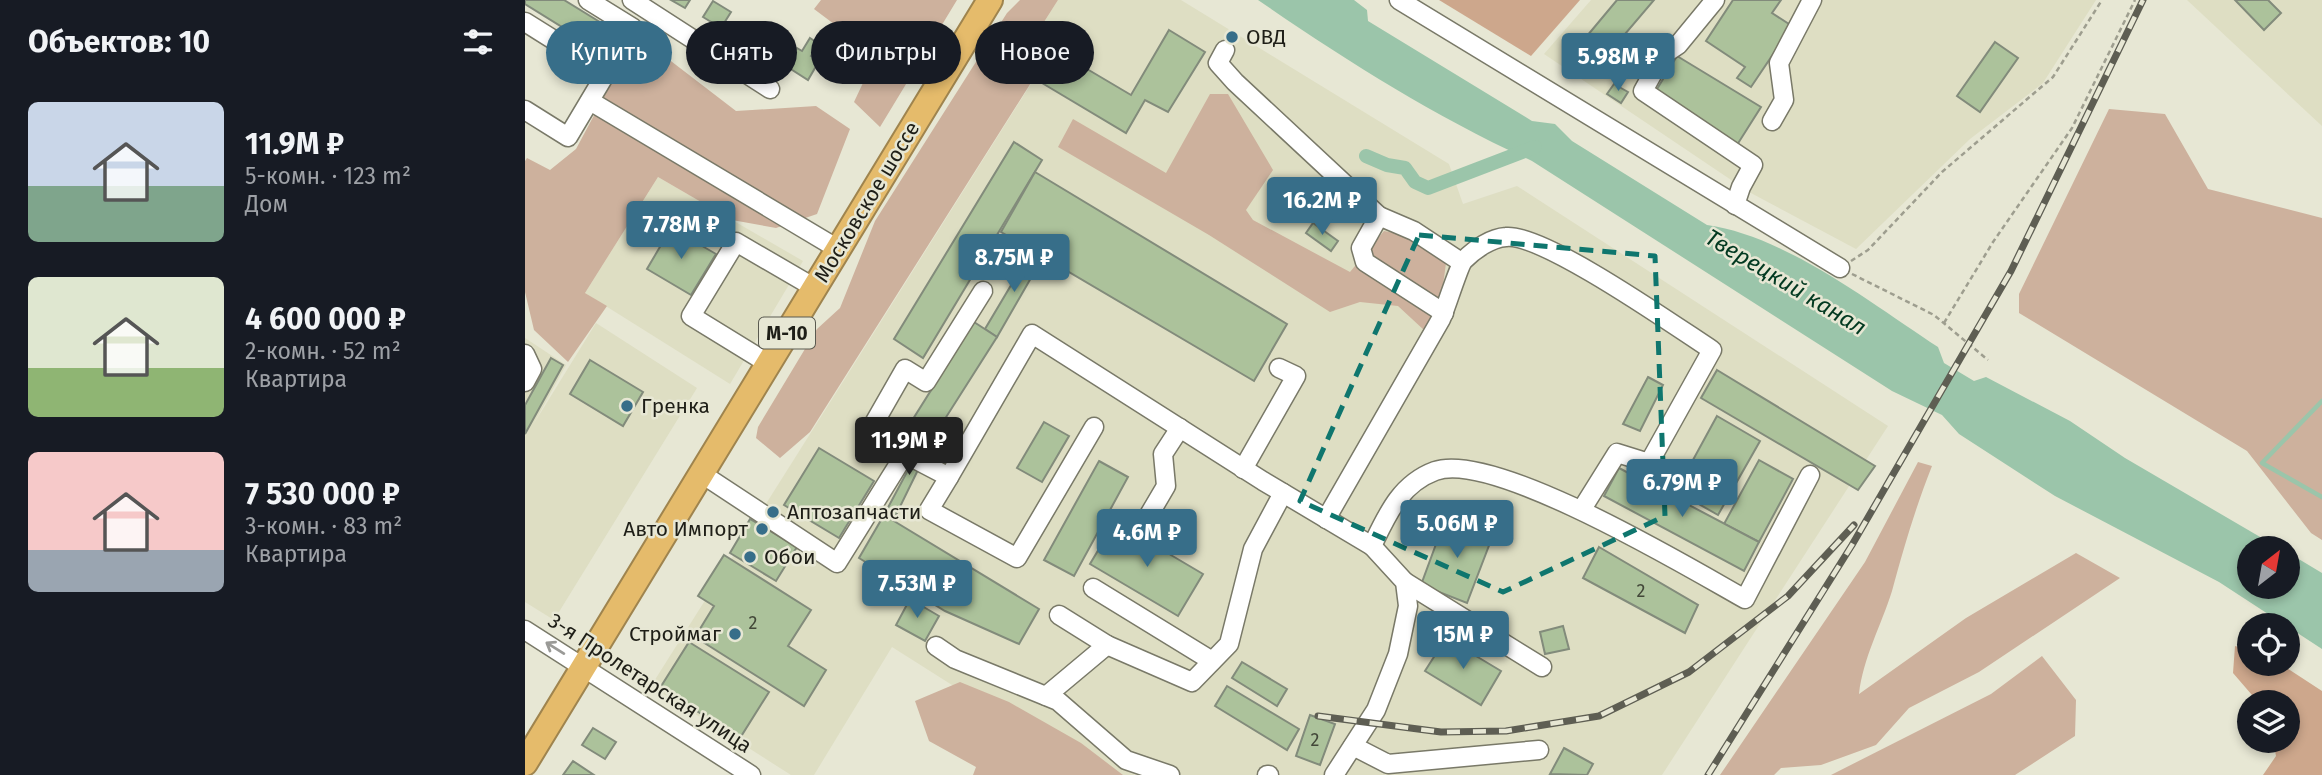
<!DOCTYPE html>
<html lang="ru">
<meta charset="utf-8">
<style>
body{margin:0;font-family:"Fira Sans",sans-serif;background:#20242c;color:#f1f3f6;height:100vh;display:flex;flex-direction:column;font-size:26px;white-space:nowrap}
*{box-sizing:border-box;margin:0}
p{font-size:23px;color:#9ea1a6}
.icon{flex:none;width:38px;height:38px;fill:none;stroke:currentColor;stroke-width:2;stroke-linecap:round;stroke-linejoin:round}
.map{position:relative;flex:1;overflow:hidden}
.details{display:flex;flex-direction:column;background:#171b24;width:525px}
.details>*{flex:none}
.hud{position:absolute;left:21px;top:21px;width:665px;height:63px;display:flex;gap:14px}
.needle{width:46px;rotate:31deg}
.controls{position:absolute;left:1712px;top:536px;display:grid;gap:14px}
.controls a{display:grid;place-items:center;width:63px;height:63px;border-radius:50%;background:#171b24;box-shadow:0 4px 10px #0003;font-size:35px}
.price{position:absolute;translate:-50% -60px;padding:0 16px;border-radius:7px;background:#376e89;color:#fff;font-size:23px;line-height:46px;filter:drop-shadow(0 2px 4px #0008)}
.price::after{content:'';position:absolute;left:50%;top:42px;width:21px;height:16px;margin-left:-10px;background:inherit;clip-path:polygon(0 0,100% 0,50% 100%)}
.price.selected{background:#222;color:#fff}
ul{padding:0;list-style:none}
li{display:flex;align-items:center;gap:21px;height:175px;padding:0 28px}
li span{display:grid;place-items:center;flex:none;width:196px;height:140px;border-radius:10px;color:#555}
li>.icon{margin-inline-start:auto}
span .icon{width:84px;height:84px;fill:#fffc;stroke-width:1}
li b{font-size:30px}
h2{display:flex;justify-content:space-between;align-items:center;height:84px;padding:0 28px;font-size:30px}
.tag{padding:0 24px;border-radius:32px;background:#171b24;box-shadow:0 4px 10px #0003;font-size:24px;line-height:63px}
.tag.selected{background:#376e89;color:#fff}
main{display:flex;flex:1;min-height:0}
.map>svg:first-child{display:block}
.built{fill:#dedec3}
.green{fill:#cdb19d}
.forest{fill:#cda78c}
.water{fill:#9bc5aa}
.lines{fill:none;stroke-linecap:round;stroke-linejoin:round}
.stream{stroke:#9bc5aa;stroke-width:4.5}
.canal{stroke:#9bc5aa;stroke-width:14}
.building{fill:#acc29b;stroke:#828b7b;stroke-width:2}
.minor-casing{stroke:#797968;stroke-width:21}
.highway-casing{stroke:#9f844e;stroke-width:28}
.path{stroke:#9e9e8f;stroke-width:2.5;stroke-dasharray:5 3.5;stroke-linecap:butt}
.minor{stroke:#fff;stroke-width:18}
.highway{stroke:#e5bb6b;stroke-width:24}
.rail-casing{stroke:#5e5e53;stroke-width:7}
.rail{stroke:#e7e7d4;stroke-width:4.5;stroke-dasharray:13;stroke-linecap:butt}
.oneway{stroke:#9a9a97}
.marked{fill:none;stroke:#0f766e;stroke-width:5;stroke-dasharray:14 9;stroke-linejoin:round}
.poi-dot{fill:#376e89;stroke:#e7e7d4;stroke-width:2.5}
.labels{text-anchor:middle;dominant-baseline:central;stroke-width:5;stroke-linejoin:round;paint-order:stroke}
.number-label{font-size:18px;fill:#424738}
.shield{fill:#e7e7d4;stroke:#5a5a50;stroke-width:2}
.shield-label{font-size:19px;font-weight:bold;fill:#1e1e17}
.poi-label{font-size:21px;fill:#1e1e17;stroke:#e7e7d4;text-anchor:start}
.street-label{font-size:21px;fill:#1e1e17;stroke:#e7e7d4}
.water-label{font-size:23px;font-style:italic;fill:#023920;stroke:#e7e7d4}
</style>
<main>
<section class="details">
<h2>Объектов: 10<svg class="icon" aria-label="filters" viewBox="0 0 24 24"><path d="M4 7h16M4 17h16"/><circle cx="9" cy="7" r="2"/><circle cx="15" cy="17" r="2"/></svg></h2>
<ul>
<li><span style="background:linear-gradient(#c9d6e8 60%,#7fa58c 0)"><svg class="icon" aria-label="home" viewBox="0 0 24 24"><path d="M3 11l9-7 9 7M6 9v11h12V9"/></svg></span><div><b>11.9M ₽</b><p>5-комн. · 123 m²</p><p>Дом</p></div></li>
<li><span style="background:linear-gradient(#dfe7d0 65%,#8fb573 0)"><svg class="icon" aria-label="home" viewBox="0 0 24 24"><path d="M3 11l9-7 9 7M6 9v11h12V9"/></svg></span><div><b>4 600 000 ₽</b><p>2-комн. · 52 m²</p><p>Квартира</p></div></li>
<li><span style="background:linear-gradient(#f6c9c9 70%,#9aa5b1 0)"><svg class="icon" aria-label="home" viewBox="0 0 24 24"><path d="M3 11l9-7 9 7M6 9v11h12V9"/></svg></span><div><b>7 530 000 ₽</b><p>3-комн. · 83 m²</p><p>Квартира</p></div></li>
</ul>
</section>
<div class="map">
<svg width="1797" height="775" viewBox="0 0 1797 775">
<rect width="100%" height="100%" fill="#e7e7d4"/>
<g class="built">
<path d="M533 0H656L924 164 938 204 992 186 1363 426 1137 775H569L367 647 289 775H266L126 686 509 79 491 66Z"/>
<path d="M1066 0H1571L1518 83 1445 139 1331 249 1224 192 1019 54Z"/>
<path d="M1662 0H1797V126Z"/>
<path d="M133 177 278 261 205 384 60 293Z"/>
<path d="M71 323 172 388 29 620 0 602V338L41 365 8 425Z"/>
</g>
<g class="green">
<path d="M296 0H432L355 127 329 102 345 68 321 33 289 9Z"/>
<path d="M495 0H533L491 66 509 78 285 432 255 458 231 438 233 427 292 329 315 308 350 221 482 13Z"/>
<path d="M112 35 211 111 291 106 325 129 292 214 251 228 207 220 133 177 60 293 82 306 43 362 9 330 0 292V161L2 158 25 170 51 149Z"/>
<path d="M685 94H703L748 170 721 210 728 220 825 272 859 231 879 235 921 263 917 293 900 331 873 306 835 302 805 312 684 235 533 147 548 119 641 173Z"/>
<path d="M1584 109 1640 114 1683 189 1797 218V540L1786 533 1722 451 1494 313V294Z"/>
<path d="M1393 462 1407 466C1390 509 1379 547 1367 591 1356 626 1338 658 1334 694L1441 618 1551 553 1595 578 1454 672 1384 708 1351 745 1296 765 1256 768 1249 775H1195L1340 562Z"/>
<path d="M1517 656 1551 700 1550 736 1490 775H1306L1466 694Z"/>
<path d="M435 682 484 702 556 743 598 775H448L451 767 404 741 390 701Z"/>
</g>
<g class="forest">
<path d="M914 0H1055L1006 56Z"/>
<path d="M1710 646 1724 650V663H1754L1797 691V775H1738L1751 756 1748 740H1762V702H1733L1708 673Z"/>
</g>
<path class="water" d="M733 0H829L842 10 843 21 1007 121 1030 124 1047 141 1182 225C1261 236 1347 304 1413 347L1419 363 1449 381 1461 377 1545 421 1600 458 1754 548H1724V586H1762V552L1797 573V649L1694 582 1530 496 1434 434 1417 415 1367 391 1007 161C910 117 820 60 733 0Z"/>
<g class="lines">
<path class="stream" d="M1797 401 1737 463 1797 497"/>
<path class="canal" d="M841 156 862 165 880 168 890 182 903 188 1010 147"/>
</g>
<g class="building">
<path d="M0 0H39L83 27 71 48 0 4Z"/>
<path d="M146 0H165L160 8Z"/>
<path d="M1092 0H1129L1083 54 1062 36Z"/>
<path d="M1208 0H1256L1247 13 1267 26 1226 87 1212 78 1220 67 1181 41Z"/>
<path d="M1710 0H1743L1756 13 1739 30Z"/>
<path d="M188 1 206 12 196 28 178 17Z"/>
<path d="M226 24 243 35 234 51 216 40Z"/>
<path d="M644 30 680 52 643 112 620 100 601 133 517 83 535 53 606 95Z"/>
<path d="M285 38 294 44 286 56 294 61 283 80 261 66 272 48 277 51Z"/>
<path d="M1470 42 1493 58 1455 112 1432 96Z"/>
<path d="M1152 56 1236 107 1212 145 1129 94Z"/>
<path d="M1089 84 1103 92 1096 103 1082 94Z"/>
<path d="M489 142 517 160 398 358 369 339Z"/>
<path d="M510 172 762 324 729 381 476 232Z"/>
<path d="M788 223 813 241 806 251 781 233Z"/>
<path d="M146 228 191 254 166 295 122 269Z"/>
<path d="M507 250 518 257 472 337 460 329Z"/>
<path d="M449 322 472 337 411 433 388 419Z"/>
<path d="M26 358 38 365 0 434V405Z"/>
<path d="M65 360 118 392 98 426 45 394Z"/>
<path d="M1192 370 1350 466 1333 490 1176 398Z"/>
<path d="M1123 377 1138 385 1115 431 1098 424Z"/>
<path d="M1192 416 1235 441 1193 515 1151 491Z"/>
<path d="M519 422 544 436 517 482 492 468Z"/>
<path d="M405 429 411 433 368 521 359 515Z"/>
<path d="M294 448 349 481 314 538 259 505Z"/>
<path d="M1234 460 1268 479 1234 542 1199 524Z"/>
<path d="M574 461 603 477 549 576 519 560Z"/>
<path d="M1094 468 1234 542 1219 571 1079 496Z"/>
<path d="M359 515 514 609 494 644 420 611 334 558Z"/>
<path d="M921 517 968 535 942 603 896 585Z"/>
<path d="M225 519 272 547 251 581 205 553Z"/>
<path d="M590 522 678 574 653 616 565 564Z"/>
<path d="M1074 547 1173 605 1160 633 1058 578Z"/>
<path d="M199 555 286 610 263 646 301 670 279 706 170 637 189 606 173 596Z"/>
<path d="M385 599 414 616 400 641 371 625Z"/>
<path d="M1038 626 1044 649 1020 654 1015 632Z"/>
<path d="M921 638 976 671 956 705 900 671Z"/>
<path d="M164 642 244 692 215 738 135 688Z"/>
<path d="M717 662 762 689 752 706 707 678Z"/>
<path d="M702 686 774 729 762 750 690 706Z"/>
<path d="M785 715 810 724 795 765 771 756Z"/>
<path d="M68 728 91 742 80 759 57 745Z"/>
<path d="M1039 748 1068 764 1062 775 1025 774Z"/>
<path d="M48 761 69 775H38Z"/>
</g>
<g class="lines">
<defs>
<g id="minor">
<path d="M107 0 245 89"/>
<path d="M874 0 1315 268"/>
<path d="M1190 0 1153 45 1138 55 1118 91 1228 165 1216 187 1210 205"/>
<path d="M0 22 40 47"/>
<path d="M700 50 693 63 710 82 854 216 836 248 840 262 919 313"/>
<path d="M65 101 313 249"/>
<path d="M0 110 43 137 108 28 63 0"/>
<path d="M1247 121 1259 100 1254 63 1287 0"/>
<path d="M854 216 889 231 936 262"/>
<path d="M0 354 7 369 0 382"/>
<path d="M244 364 166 316 211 242 290 288"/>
<path d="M380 454 344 432 380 369 401 382 458 291"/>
<path d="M718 469 771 376 754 368"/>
<path d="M177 474 312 563 380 454 424 477 507 334 738 481 847 546C862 515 875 484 910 471 968 450 1163 567 1220 599L1285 475"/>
<path d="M424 477 404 510 492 558 569 427"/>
<path d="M801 519 916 319C921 308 934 265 939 260 950 249 966 238 981 237 1018 233 1150 326 1187 350L1124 463 1092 453 1057 509"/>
<path d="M621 520 641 486 638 454 655 428"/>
<path d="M880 582 1017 667"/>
<path d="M568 588 687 661"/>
<path d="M534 615 582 645"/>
<path d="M0 630 226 775"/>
<path d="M411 646 430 659 533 701 601 760 645 775"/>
<path d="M521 696 582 645 667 682 704 644 728 549 758 493"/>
<path d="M828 746 863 764 1014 750"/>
<path d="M742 775H744"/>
<path d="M809 775 851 710 873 654 883 606 880 582 847 546"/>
</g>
<path id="highway" d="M0 763 465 0"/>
</defs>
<use href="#minor" class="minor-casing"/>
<use href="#highway" class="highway-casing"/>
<g class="path">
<path d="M1326 261 1343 250 1417 172 1528 77 1577 0"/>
<path d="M1327 274 1409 315 1463 360"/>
<path d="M1419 323 1468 242 1547 128 1610 0"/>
</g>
<use href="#minor" class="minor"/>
<use href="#highway" class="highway"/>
<defs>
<g id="rail">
<path d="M793 716 916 732 981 731 1074 716 1164 672 1263 596 1329 525"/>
<path d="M1183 775 1327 545 1486 271 1618 0"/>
</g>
</defs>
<use href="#rail" class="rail-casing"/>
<use href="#rail" class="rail"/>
</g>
<defs><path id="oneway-shaft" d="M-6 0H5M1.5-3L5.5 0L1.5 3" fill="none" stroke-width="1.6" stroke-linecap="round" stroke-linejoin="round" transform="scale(1.75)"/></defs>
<use class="oneway" href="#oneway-shaft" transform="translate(30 648) rotate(-148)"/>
<path class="marked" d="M894 235 1130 256 1140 516 978 592 775 501Z"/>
<g class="poi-dot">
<circle cx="707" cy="37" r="7"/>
<circle cx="102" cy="406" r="7"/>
<circle cx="248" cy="512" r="7"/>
<circle cx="237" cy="529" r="7"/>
<circle cx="225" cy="557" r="7"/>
<circle cx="210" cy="634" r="7"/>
</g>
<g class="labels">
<g class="number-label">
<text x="1116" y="591">2</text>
<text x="228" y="623">2</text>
<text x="790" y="740">2</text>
</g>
<rect class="shield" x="234" y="317.5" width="56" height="31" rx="5"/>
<g class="shield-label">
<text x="262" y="333">М-10</text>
</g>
<g class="poi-label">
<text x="721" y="37">ОВД</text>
<text x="116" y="406">Гренка</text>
<text x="262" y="512">Аптозапчасти</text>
<text x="223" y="529" text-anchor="end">Авто Импорт</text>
<text x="239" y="557">Обои</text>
<text x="196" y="634" text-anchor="end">Строймаг</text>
</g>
<g class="street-label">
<text transform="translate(342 202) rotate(-59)">Московское шоссе</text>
<text transform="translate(125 683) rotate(33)">3-я Пролетарская улица</text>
</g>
<g class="water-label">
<text transform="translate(1261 282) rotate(31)">Тверецкий канал</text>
</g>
</g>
</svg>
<div class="controls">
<a><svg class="needle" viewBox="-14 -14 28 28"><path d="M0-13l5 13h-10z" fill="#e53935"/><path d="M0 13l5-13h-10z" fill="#9ea1a6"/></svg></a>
<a><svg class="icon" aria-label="locate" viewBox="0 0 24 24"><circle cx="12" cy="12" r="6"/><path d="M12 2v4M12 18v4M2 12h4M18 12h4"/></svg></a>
<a><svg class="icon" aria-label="layers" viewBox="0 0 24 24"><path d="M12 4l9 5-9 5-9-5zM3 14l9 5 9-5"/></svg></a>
</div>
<b class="price" style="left:1093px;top:93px">5.98M ₽</b>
<b class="price" style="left:797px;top:237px">16.2M ₽</b>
<b class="price" style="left:156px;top:261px">7.78M ₽</b>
<b class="price" style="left:489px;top:294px">8.75M ₽</b>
<b class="price selected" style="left:384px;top:477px">11.9M ₽</b>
<b class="price" style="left:1157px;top:519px">6.79M ₽</b>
<b class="price" style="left:932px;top:560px">5.06M ₽</b>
<b class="price" style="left:622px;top:569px">4.6M ₽</b>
<b class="price" style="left:392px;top:620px">7.53M ₽</b>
<b class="price" style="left:938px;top:671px">15M ₽</b>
<div class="hud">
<a class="tag selected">Купить</a>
<a class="tag">Снять</a>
<a class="tag">Фильтры</a>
<a class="tag">Новое</a>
</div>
</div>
</main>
